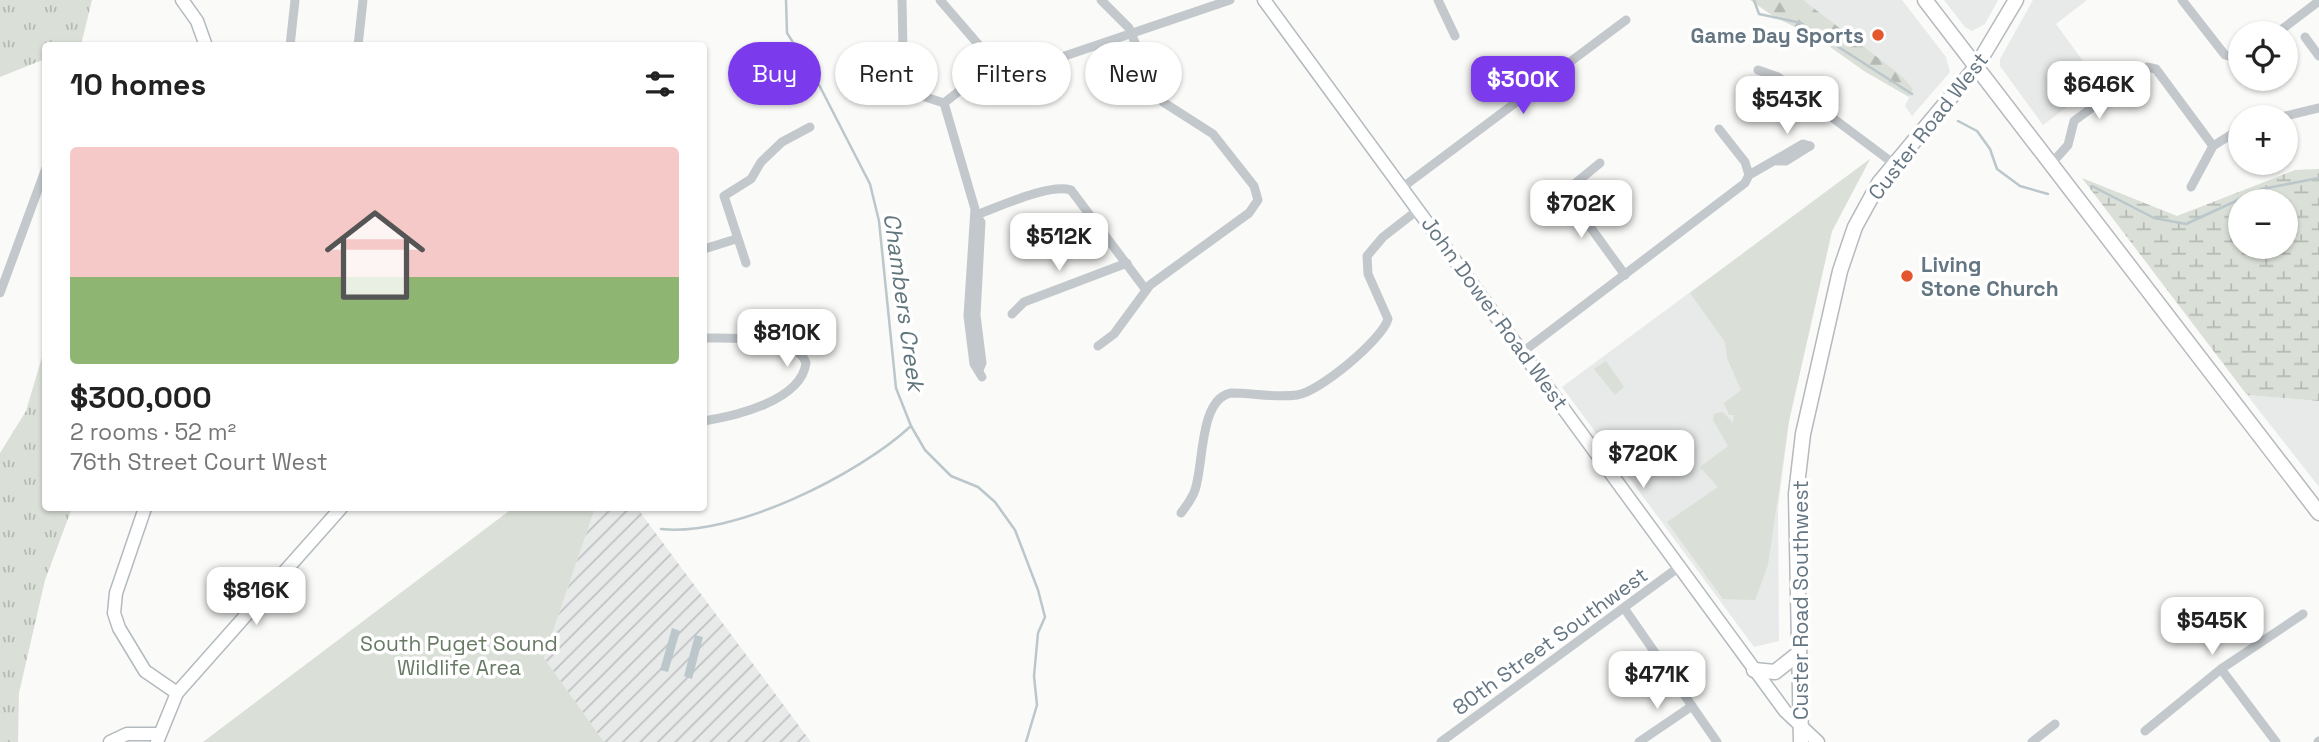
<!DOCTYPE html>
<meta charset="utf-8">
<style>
body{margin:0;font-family:"Space Grotesk",sans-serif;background:#f6f6f6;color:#222;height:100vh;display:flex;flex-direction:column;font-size:26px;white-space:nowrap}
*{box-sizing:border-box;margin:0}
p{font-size:23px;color:#767676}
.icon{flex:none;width:38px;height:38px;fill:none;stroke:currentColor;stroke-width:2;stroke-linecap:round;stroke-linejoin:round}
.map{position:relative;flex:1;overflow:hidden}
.drawer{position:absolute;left:42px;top:42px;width:665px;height:469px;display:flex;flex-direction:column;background:#fff;border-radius:7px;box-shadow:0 2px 5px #0004}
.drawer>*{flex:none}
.top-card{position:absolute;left:728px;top:42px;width:665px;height:63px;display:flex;gap:14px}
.tools{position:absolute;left:2228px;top:21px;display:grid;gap:14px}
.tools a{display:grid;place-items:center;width:70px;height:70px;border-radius:50%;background:#fff;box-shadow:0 2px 5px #0004;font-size:35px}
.price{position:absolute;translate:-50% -60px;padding:0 16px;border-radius:14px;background:#fff;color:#222;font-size:23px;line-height:46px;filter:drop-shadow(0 2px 4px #0008)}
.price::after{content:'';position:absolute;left:50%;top:42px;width:21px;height:16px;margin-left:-10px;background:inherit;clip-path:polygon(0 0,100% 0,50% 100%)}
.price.current{background:#7c3aed;color:#fff}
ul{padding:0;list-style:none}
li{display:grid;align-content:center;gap:14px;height:371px;padding:0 28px}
li span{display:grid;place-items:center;height:217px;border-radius:7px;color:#555}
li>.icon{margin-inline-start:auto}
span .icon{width:126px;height:126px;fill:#fffc;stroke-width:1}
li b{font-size:30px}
h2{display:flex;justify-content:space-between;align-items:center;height:84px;padding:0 28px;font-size:30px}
.tag{padding:0 24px;border-radius:32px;background:#fff;box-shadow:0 2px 5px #0004;font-size:24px;line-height:63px}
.tag.current{background:#7c3aed;color:#fff}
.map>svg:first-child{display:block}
.built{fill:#e8e9e9}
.industrial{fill:url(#industrial-furrows)}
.grass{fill:url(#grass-tufts)}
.forest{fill:url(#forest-firs)}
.wetland{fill:url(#wetland-marsh);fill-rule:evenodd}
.park{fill:#dadfd7}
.water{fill:#bbc7cb}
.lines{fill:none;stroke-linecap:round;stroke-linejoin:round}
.stream{stroke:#bbc7cb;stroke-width:2.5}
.secondary-casing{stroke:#b3babf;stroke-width:15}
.primary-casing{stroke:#b5babe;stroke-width:17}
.street{stroke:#c3c8cc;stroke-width:9}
.secondary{stroke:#fff;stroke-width:12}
.primary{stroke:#fff;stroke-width:14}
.poi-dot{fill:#e4572e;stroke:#fff;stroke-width:2.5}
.labels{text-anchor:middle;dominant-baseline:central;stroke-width:7;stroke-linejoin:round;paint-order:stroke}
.poi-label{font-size:21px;font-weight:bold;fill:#657683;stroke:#fff;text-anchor:end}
.street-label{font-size:21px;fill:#657683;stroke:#fff}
.park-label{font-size:21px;fill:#687a64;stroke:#fff}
.water-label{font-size:23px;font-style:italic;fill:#60757c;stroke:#fff}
</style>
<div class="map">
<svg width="2319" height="742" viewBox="0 0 2319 742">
<defs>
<pattern id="industrial-furrows" width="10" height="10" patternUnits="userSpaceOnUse" patternTransform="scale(1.75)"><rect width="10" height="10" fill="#e8e9e9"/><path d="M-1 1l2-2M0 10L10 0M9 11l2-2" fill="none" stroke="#c0c1c2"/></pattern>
<pattern id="grass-tufts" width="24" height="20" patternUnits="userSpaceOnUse" patternTransform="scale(1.75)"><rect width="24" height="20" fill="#dadfd7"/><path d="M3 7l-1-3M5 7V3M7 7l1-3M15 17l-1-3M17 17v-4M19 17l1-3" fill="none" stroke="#b4b9b4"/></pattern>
<pattern id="forest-firs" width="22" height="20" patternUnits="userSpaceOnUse" patternTransform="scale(1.75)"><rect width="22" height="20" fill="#dadfd7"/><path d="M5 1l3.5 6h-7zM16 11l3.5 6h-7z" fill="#b4b9b4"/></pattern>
<pattern id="wetland-marsh" width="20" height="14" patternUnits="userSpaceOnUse" patternTransform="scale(1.75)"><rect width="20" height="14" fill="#dadfd7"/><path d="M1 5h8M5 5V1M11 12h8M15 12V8" fill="none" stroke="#b4b9b4"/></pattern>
</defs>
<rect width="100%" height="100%" fill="#fafaf8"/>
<g class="built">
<path d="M1796 0H1902L1946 57 1950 72 1912 116 1905 106 1913 89 1903 77Z"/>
<path d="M1944 0H1998L1985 24 1972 31 1965 27Z"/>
<path d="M2033 0H2087L2056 24 2099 83 2043 125 2000 66V59Z"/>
<path d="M1870 159 1832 231 1789 421 1778 508 1779 641 1754 647 1562 387Z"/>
<path d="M2247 395 2319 401V487Z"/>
</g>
<path class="industrial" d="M595 508H637L811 742H604L544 658Z"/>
<g class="grass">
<path d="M0 0H92L81 45 46 46 45 59 0 77Z"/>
<path d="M45 347 46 508H72L45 580 19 693 18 742H0V453L26 411Z"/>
</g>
<path class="forest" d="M1750 0H1803L1903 77 1913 89 1909 97 1864 71 1819 39 1773 16Z"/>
<path class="wetland" d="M2319 169V401L2247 395 2082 178 2177 216 2295 170ZM2240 201H2286V247H2240Z"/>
<g class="park">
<path d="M1870 159 1832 231 1789 421 1768 565 1755 600 1723 599 1667 522 1718 487 1700 467 1728 446 1713 420 1714 414 1723 412 1733 423 1734 415H1729L1724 403 1741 390 1727 358 1725 342 1690 293Z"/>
<path d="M1606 361 1624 387 1615 395 1594 369Z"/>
<path d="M513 508H595L544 658 604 742H203Z"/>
</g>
<g class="water">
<path d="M672 628 680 631 668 672 660 670Z"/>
<path d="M695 635 703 637 692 679 684 676Z"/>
</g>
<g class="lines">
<g class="stream">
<path d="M786 0 787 33 815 77 870 184 879 221 896 388 911 426 925 450 951 476 978 487 995 502 1015 530 1038 590 1045 617 1038 633 1034 676 1037 705 1026 742"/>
<path d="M1754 0 1759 14 1801 23 1912 94"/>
<path d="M1958 121 1977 131 1990 149 1997 169 2020 186 2048 194"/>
<path d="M2092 186 2154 218 2186 224 2262 189 2319 178"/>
<path d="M661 529C734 537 858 475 911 426"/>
</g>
<defs>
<g id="secondary">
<path d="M182 0 197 21 206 46"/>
<path d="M1264 0 1785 711 1818 742"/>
<path d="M145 508 116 593 114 613 119 628 145 671 177 693"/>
<path d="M110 742 127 734H159"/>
<path d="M157 742 177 693 341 508"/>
</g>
<g id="primary">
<path d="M1925 0 2319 513"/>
<path d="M1754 670 1775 672 1799 653"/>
<path d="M1801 742 1796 494 1803 434 1840 271 1855 227 1879 183 1976 67 2016 0"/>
</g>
</defs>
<use href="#secondary" class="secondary-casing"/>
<use href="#primary" class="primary-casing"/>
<g class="street">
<path d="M902 0 903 50 912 78 922 96 944 103"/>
<path d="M940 0 984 51 996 78"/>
<path d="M1438 0 1455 36"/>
<path d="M2182 0 2225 55 2240 59"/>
<path d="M2277 33 2319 1"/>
<path d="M2305 37 2319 56"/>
<path d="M290 46 295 0"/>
<path d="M358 46 363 0"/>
<path d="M1758 70 1778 77 1893 163"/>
<path d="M944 103 958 92 1230 0"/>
<path d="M944 103 975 209 968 316 974 364 982 377"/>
<path d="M2281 117 2319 108"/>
<path d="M1719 129 1745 162 1749 175"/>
<path d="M1778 161H1786L1810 146"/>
<path d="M1600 163 1572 186 1570 199 1625 275"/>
<path d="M2052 163 2068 145 2074 121 2147 67 2156 69 2213 146"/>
<path d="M1403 187 1626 20"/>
<path d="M2191 187 2213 146 2240 129"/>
<path d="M976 215C999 207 1049 183 1071 190L1146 290"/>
<path d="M976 215 981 222 976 315 982 363 979 370"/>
<path d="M704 249 736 239"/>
<path d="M746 263 724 196 751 179 761 162 782 142 810 127"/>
<path d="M0 293 46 168"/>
<path d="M1012 314 1024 302 1127 263"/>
<path d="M704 338C730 338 797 335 806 363 801 401 735 416 704 421"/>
<path d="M1098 346 1114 334 1150 285 1249 213 1258 200 1254 186 1213 134 1163 102 1154 89 1129 28 1101 0"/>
<path d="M1524 351 1745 183 1749 175 1803 144 1810 146"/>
<path d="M1181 513C1187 505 1192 499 1195 490 1204 464 1199 399 1231 393 1253 393 1275 398 1297 395 1319 392 1382 340 1388 319L1368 274 1367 256 1383 237 1419 209"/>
<path d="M1624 608 1717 742"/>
<path d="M2221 669 2276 742"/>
<path d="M2145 731 2221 669 2303 614"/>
<path d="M1441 742 1679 567"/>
<path d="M1639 742 1692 706"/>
<path d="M2032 742 2055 724"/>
<path d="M2318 742 2319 741"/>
</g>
<use href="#secondary" class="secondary"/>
<use href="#primary" class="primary"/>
</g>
<g class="poi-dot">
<circle cx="1878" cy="35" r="7"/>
<circle cx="1907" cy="276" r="7"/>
</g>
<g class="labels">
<g class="poi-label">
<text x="1864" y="35">Game Day Sports</text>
<text x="1921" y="264" text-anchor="start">Living<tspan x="1921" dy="24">Stone Church</tspan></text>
</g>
<g class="street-label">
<text transform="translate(1928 126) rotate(-52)">Custer Road West</text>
<text transform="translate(1495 313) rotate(54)">John Dower Road West</text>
<text transform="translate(1800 600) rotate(-90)">Custer Road Southwest</text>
<text transform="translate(1550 641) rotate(-36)">80th Street Southwest</text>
</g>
<g class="park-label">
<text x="459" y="643">South Puget Sound<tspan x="459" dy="24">Wildlife Area</tspan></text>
</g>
<g class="water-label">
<text transform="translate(904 302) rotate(82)">Chambers Creek</text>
</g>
</g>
</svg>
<div class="tools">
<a><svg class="icon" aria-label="locate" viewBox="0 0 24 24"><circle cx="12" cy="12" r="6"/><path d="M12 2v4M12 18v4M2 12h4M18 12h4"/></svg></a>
<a>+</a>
<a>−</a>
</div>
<b class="price current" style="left:1523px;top:116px">$300K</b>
<b class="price" style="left:2099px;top:121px">$646K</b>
<b class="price" style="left:1787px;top:136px">$543K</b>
<b class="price" style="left:1581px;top:240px">$702K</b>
<b class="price" style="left:1059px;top:273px">$512K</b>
<b class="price" style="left:787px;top:369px">$810K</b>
<b class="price" style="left:1643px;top:490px">$720K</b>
<b class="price" style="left:256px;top:627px">$816K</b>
<b class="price" style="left:2212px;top:657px">$545K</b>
<b class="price" style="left:1657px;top:711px">$471K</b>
<div class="top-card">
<a class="tag current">Buy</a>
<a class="tag">Rent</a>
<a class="tag">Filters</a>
<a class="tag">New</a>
</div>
<section class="drawer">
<h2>10 homes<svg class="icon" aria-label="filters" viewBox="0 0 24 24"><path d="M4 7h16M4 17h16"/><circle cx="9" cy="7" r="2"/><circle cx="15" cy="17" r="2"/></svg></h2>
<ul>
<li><span style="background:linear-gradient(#f6c9c9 60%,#8fb573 0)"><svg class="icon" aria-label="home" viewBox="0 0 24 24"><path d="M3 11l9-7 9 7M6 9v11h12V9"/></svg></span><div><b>$300,000</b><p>2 rooms · 52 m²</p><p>76th Street Court West</p></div></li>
</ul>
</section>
</div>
